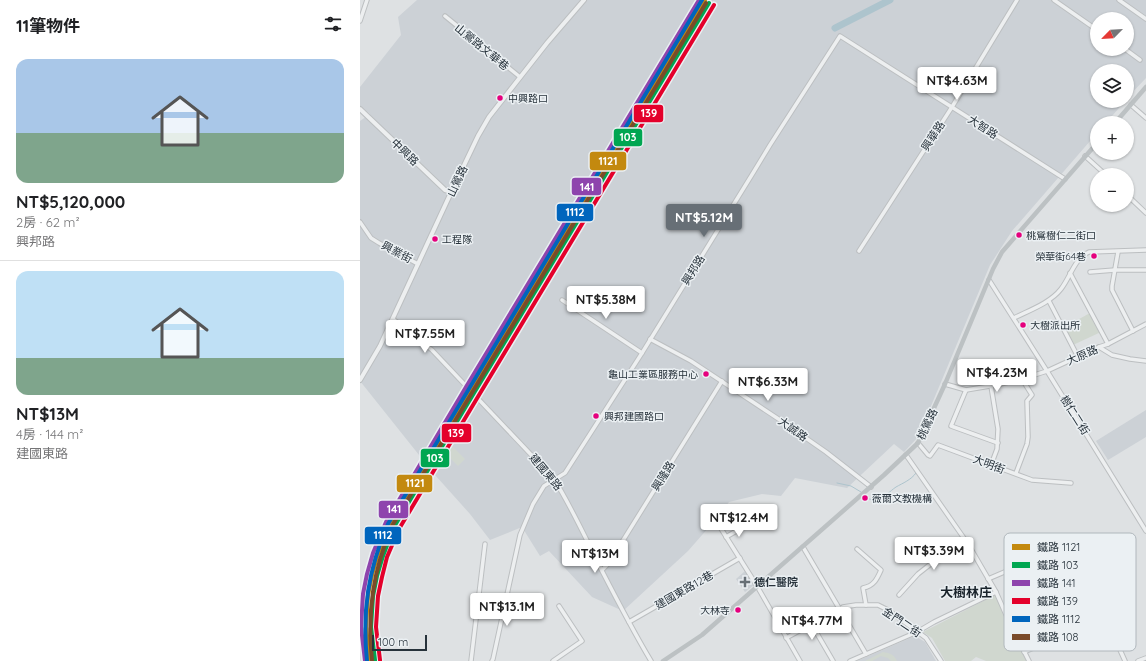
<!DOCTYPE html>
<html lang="zh-TW">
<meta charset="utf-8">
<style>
body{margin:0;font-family:Quicksand,"Noto Sans TC",sans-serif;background:#f6f6f6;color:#202124;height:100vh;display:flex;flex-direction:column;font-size:15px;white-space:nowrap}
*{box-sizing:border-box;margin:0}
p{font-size:13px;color:#757577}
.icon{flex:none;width:22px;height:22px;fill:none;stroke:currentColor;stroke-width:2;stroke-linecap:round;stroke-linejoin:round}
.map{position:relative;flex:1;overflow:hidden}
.sheet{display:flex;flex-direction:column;background:#fff;width:360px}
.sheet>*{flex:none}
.needle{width:26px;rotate:246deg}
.fabs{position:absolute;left:730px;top:12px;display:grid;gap:8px}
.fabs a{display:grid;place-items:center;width:44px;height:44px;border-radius:50%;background:#fff;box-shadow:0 1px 3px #0004;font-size:20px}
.scale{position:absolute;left:12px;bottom:10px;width:55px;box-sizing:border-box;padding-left:4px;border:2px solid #27323b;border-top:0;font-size:11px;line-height:14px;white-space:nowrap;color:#27323b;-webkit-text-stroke:3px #ebf0f3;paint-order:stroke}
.price{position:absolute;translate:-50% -34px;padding:0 9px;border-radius:4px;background:#fff;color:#222;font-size:13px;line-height:26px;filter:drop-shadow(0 1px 2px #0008)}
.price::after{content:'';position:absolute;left:50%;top:24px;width:12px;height:9px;margin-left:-6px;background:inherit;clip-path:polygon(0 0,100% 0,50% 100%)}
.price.active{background:#676f76;color:#fff}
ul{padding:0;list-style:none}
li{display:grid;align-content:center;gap:8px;height:212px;padding:0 16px}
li+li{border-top:1px solid #e0e0e0}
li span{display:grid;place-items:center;height:124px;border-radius:12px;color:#555}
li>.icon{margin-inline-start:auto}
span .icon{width:72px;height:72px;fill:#fffc;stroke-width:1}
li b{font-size:17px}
h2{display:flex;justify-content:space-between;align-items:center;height:48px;padding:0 16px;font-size:17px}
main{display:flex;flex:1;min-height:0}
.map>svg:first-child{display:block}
.built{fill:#ccd1d6;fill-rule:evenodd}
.green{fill:#d0d7cf}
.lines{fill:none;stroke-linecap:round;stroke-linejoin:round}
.stream{stroke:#adc4cd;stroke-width:1}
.river{stroke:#adc4cd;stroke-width:7}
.minor-casing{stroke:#bcbfc1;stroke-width:5.5}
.tertiary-casing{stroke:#bcbfc1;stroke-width:6}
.minor{stroke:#edeff0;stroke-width:3.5}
.tertiary{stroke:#edeff0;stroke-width:4}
.secondary{stroke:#bcc1c3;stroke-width:4.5}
.rail-1-casing{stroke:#ebf0f3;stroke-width:7}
.rail-2-casing{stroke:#ebf0f3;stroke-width:7}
.rail-3-casing{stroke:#ebf0f3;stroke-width:7}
.rail-4-casing{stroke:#ebf0f3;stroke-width:7}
.rail-5-casing{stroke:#ebf0f3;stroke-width:7}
.rail-6-casing{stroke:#ebf0f3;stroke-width:7}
.rail-1{stroke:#c3890f;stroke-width:4}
.rail-2{stroke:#00a651;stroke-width:4}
.rail-3{stroke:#8e44ad;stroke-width:4}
.rail-4{stroke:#e4002b;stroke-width:4}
.rail-5{stroke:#0065bd;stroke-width:4}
.rail-6{stroke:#7a4b2a;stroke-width:4}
.bus-dot{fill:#e5007d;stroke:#ebf0f3;stroke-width:1.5}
.poi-dot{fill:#676f76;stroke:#ebf0f3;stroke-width:1.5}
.labels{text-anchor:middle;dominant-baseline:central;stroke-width:3;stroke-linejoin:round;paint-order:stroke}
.bus-label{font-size:10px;fill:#27323b;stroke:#ebf0f3;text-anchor:start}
.street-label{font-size:11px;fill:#27323b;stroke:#ebf0f3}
.poi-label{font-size:11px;font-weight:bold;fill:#27323b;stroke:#ebf0f3;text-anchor:start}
.quarter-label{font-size:13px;font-weight:bold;fill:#19232b;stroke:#ebf0f3}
.key{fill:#ebf0f3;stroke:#b0b7bc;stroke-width:1}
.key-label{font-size:11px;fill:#27323b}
.line-badge{stroke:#ebf0f3;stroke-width:1.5}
.badge-label{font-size:11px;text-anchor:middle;font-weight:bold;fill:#fff}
</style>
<main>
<section class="sheet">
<h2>11筆物件<svg class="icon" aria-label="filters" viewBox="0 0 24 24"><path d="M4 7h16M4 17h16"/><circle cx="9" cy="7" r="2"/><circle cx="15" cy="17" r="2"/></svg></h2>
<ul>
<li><span style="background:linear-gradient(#a9c7e8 60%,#7fa58c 0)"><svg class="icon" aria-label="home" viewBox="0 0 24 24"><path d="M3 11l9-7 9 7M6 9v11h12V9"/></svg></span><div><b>NT$5,120,000</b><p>2房 · 62 m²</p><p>興邦路</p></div></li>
<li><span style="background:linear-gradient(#bfe0f5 70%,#7fa58c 0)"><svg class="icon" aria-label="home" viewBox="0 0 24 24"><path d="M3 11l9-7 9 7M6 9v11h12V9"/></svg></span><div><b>NT$13M</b><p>4房 · 144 m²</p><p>建國東路</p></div></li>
</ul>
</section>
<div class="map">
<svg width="786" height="661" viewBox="0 0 786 661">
<rect width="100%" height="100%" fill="#dee1e3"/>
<g class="built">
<path d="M57 0H786V78L767 98V71H737V101H765L746 123H737V133L652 231 630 265 558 437 544 452 534 444 487 488 435 478 421 496 402 494 369 502 357 518 328 551 263 611 232 597 189 551 180 556 162 527 130 540 110 514 67 466V465L0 381V121L10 114 0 106V87L41 35 38 17ZM737 19H767V49H737Z"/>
<path d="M786 410V437L748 460 736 441Z"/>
<path d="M385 571 394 585 385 592 376 579Z"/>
<path d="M555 636 565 642 576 661H497Z"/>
</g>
<g class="green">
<path d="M730 313 741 332 713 345 703 328Z"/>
<path d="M93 447 105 459 98 466 86 454Z"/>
<path d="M635 595 669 661H626L616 657 611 661H585L572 638 563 632Z"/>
<path d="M523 652C529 653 534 654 537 661H531L528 658 521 656 512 661H505Z"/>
</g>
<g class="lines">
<g class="stream">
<path d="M477 483 491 486 501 492"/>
<path d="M503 495C507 498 512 501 517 500 524 498 530 491 536 487 543 483 551 480 556 473"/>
</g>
<path class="river" d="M475 28 530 0"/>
<defs>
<g id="minor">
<path d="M694 0 737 30"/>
<path d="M759 0 786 19"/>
<path d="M85 16 160 77"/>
<path d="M0 21 7 0"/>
<path d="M765 49 780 60"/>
<path d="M771 105 786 118"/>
<path d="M725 156 746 175"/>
<path d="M767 195 786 213"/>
<path d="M0 222 11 238 19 243 58 264"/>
<path d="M499 251 592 107 657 0"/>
<path d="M758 252 752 286V290L773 331"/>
<path d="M730 272 755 270H786"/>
<path d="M710 273 748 344"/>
<path d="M629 280 687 371 786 531"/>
<path d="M202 300 282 353"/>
<path d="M689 301 718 357"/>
<path d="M654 318C670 310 690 303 701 289 711 276 714 259 729 252L786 250"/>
<path d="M33 319 72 350 194 479C212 508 226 539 241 569 257 600 273 631 291 661"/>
<path d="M290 339 331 361 420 420 466 452 511 487"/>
<path d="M739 347 752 355 770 359 786 361"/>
<path d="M585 384 606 390 636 385 662 379 687 371 739 347 748 344 786 324"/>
<path d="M631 386 638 429 637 449 631 465"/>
<path d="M606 390 591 426 638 443"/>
<path d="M558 443 568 455 570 456 578 445 672 480 711 483"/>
<path d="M546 455 608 544 636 592 647 617 669 661"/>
<path d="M656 473 667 444 668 437 667 401 672 395 662 379"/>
<path d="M360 527 397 586 440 661"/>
<path d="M366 537 385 526"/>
<path d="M443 547 506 654"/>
<path d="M497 549 521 570C517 579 514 586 503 588L506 605"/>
<path d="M242 570 249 563 362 381"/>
<path d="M628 579 712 543 765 661"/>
<path d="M539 595 558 574 577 559 608 544"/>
<path d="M445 613 473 661"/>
<path d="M647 617 730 581"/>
<path d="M269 622 380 558"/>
<path d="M426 638 483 607 496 605H518L528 610 566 638 581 661"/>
<path d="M664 652 727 626 746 617"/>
<path d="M15 661C11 623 12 585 26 549 30 539 37 529 43 519 52 504 61 490 70 475"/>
<path d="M111 661 125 544"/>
<path d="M132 661 133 659 160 535 173 504 184 486 205 473 282 353 393 173 410 145 480 36 705 179"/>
<path d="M193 661 222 641 199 606"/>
<path d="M490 661 557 632 574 622 636 592"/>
<path d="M778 661 786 658"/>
</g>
<g id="tertiary">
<path d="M0 109 85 190 92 192"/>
<path d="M0 380 20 346 88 199 118 136 129 117 187 43 224 0"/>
</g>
</defs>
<use href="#minor" class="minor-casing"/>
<use href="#tertiary" class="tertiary-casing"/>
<use href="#minor" class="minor"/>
<use href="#tertiary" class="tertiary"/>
<g class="secondary">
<path d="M755 123 786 87"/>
<path d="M303 661 342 635 524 475 558 443 585 384 633 269 642 252 737 143"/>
</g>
<defs>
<path id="rail-1" d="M10 661 6 627 8 595 12 575 18 554 30 525 110 390 345 0"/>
<path id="rail-2" d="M15 660 11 627 13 596 17 576 23 556 34 527 114 393 349 3"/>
<path id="rail-3" d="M5 661 1 627 3 594 7 574 13 553 26 522 106 387 339 0"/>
<path id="rail-4" d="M20 660 16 627 18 596 22 577 27 557 39 529 119 395 354 5"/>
<path id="rail-5" d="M7 661C2 611 8 570 28 524L342 0"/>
<path id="rail-6" d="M12 660C7 612 13 571 32 526L346 3"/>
</defs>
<use href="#rail-1" class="rail-1-casing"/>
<use href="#rail-2" class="rail-2-casing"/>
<use href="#rail-3" class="rail-3-casing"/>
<use href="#rail-4" class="rail-4-casing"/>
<use href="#rail-5" class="rail-5-casing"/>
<use href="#rail-6" class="rail-6-casing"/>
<use href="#rail-1" class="rail-1"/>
<use href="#rail-2" class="rail-2"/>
<use href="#rail-3" class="rail-3"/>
<use href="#rail-4" class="rail-4"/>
<use href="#rail-5" class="rail-5"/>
<use href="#rail-6" class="rail-6"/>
</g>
<g class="bus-dot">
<circle cx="140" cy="98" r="3.5"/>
<circle cx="659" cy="235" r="3.5"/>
<circle cx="75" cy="239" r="3.5"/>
<circle cx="734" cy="256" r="3.5"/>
<circle cx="663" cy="325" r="3.5"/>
<circle cx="346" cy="374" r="3.5"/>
<circle cx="236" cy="416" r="3.5"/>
<circle cx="505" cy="498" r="3.5"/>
<circle cx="378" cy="610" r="3.5"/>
</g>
<path class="poi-dot" d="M383 576h4v4h4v4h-4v4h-4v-4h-4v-4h4z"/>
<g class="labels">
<g class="bus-label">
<text x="148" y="98">中興路口</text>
<text x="666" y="235">桃鶯樹仁二街口</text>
<text x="82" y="239">工程隊</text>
<text x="726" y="256" text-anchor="end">榮華街64巷</text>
<text x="670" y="325">大樹派出所</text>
<text x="338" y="374" text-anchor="end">龜山工業區服務中心</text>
<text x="244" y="416">興邦建國路口</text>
<text x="512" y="498">薇爾文教機構</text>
<text x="370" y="610" text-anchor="end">大林寺</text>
</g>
<g class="street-label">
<text transform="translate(122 47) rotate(39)">山鶯路文華巷</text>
<text transform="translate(623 127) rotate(33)">大智路</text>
<text transform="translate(573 136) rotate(-57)">興華路</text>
<text transform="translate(45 152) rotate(44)">中興路</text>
<text transform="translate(97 181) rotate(-65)">山鶯路</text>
<text transform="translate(37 252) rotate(28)">興業街</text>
<text transform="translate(333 270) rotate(-58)">興邦路</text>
<text transform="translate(722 355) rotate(-24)">大原路</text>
<text transform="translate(715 415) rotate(58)">樹仁二街</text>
<text transform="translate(567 424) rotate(-65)">桃鶯路</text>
<text transform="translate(433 429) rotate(35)">大誠路</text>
<text transform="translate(629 464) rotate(21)">大明街</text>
<text transform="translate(186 472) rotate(50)">建國東路</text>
<text transform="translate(303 476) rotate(-58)">興隆路</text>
<text transform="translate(324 590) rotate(-30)">建國東路12巷</text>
<text transform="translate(542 622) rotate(34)">金門二街</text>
</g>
<g class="poi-label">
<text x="394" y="582">德仁醫院</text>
</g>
<g class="quarter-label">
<text x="606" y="592">大樹林庄</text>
</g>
</g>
<rect x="644" y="533" width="132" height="118" rx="6" class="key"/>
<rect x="652" y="544" width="18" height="6" fill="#c3890f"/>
<rect x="652" y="562" width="18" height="6" fill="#00a651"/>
<rect x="652" y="580" width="18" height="6" fill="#8e44ad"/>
<rect x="652" y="598" width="18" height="6" fill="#e4002b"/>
<rect x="652" y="616" width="18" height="6" fill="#0065bd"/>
<rect x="652" y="634" width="18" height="6" fill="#7a4b2a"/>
<g class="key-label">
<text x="677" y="551">鐵路 1121</text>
<text x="677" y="569">鐵路 103</text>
<text x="677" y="587">鐵路 141</text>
<text x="677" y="605">鐵路 139</text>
<text x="677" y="623">鐵路 1112</text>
<text x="677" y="641">鐵路 108</text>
</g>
<g class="line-badge">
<rect x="273" y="104" width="31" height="19" rx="4" fill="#e4002b"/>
<rect x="253" y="128" width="30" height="19" rx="4" fill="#00a651"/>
<rect x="229" y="151" width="38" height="20" rx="4" fill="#c3890f"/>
<rect x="211" y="177" width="31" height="19" rx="4" fill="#8e44ad"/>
<rect x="196" y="203" width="38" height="19" rx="4" fill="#0065bd"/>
<rect x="81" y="423" width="31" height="20" rx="4" fill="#e4002b"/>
<rect x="60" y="448" width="30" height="20" rx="4" fill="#00a651"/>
<rect x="36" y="474" width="37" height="19" rx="4" fill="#c3890f"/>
<rect x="18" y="500" width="31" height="19" rx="4" fill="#8e44ad"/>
<rect x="4" y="526" width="38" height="19" rx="4" fill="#0065bd"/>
</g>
<g class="badge-label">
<text x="289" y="117">139</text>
<text x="268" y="141">103</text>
<text x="248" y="165">1121</text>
<text x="227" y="191">141</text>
<text x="215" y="216">1112</text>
<text x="96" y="437">139</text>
<text x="75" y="462">103</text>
<text x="55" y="487">1121</text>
<text x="34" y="513">141</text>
<text x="23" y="539">1112</text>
</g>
</svg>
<div class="fabs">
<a><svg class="needle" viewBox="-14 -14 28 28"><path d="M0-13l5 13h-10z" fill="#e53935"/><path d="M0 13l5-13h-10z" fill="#757577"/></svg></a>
<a><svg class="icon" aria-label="layers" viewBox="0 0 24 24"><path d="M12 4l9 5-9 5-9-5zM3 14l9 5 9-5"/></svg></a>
<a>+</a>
<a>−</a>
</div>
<div class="scale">100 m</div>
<b class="price" style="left:597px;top:101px">NT$4.63M</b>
<b class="price active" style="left:344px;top:238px">NT$5.12M</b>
<b class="price" style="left:246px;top:320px">NT$5.38M</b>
<b class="price" style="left:65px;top:354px">NT$7.55M</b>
<b class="price" style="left:637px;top:393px">NT$4.23M</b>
<b class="price" style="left:408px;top:402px">NT$6.33M</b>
<b class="price" style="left:379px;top:538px">NT$12.4M</b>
<b class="price" style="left:574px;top:571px">NT$3.39M</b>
<b class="price" style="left:235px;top:574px">NT$13M</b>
<b class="price" style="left:147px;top:627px">NT$13.1M</b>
<b class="price" style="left:452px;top:641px">NT$4.77M</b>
</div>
</main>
